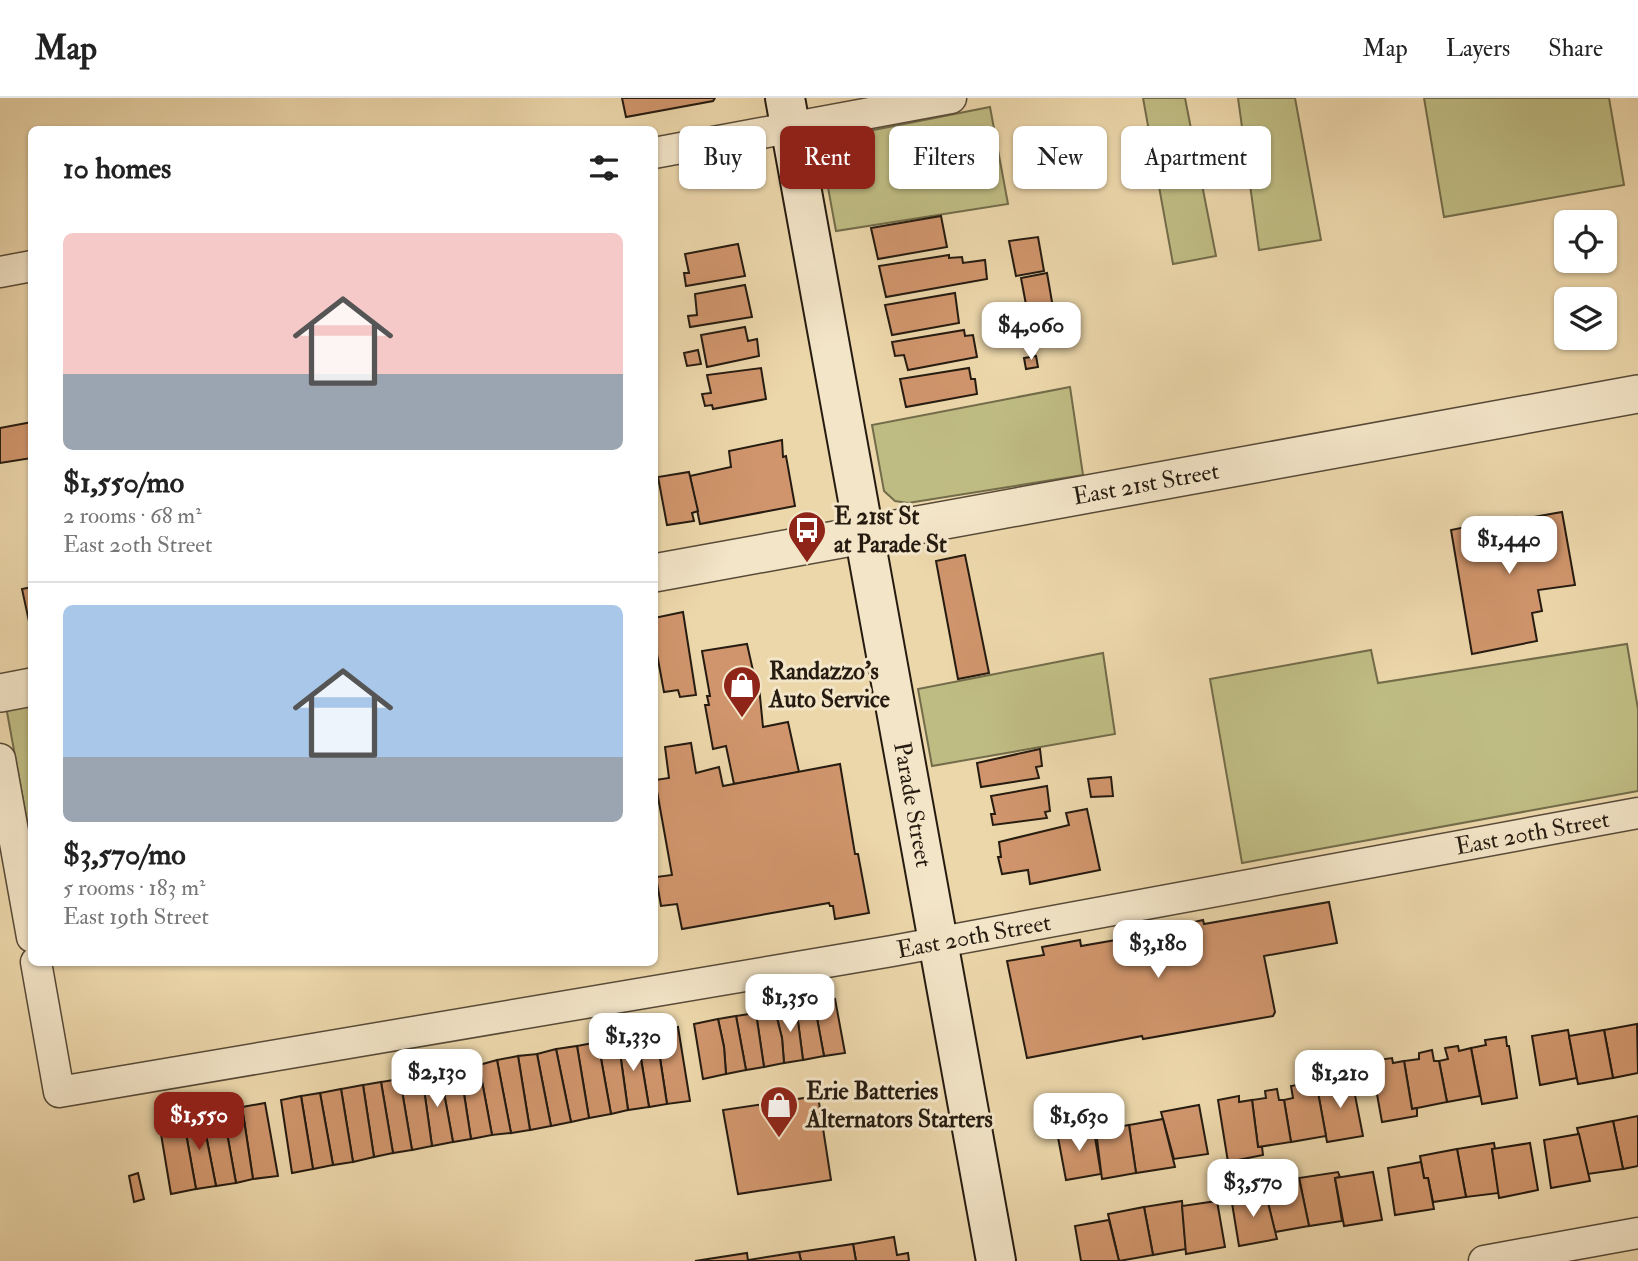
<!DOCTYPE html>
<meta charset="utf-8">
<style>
body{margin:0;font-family:"IM FELL Double Pica",serif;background:#f6f6f6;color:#222;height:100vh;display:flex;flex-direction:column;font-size:26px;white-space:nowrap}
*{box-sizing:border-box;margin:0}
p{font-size:23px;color:#767676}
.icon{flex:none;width:38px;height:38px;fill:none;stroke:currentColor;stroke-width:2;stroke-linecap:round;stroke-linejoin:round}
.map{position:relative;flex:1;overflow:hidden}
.sheet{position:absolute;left:28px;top:28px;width:630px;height:840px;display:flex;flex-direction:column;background:#fff;border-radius:10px;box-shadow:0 2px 5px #0004}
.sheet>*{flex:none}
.guide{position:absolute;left:679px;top:28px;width:665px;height:63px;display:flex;gap:14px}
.buttons{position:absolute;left:1554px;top:112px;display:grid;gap:14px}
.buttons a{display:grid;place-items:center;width:63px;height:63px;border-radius:10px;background:#fff;box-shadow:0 2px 5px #0004;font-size:35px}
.price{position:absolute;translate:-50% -60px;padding:0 16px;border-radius:14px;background:#fff;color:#222;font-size:23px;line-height:46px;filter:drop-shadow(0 2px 4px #0008)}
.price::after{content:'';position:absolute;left:50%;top:42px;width:21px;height:16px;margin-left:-10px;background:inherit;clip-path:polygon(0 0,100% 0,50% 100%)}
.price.on{background:#8f2418;color:#fff}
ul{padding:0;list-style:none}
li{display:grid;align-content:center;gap:14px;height:371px;padding:0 35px}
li+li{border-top:2px solid #e0e0e0}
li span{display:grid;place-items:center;height:217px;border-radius:10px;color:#555}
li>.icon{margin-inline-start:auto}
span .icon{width:126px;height:126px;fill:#fffc;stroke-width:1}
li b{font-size:30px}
h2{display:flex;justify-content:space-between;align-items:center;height:84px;padding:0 35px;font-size:30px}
.chip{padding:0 24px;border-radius:10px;background:#fff;box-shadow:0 2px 5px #0004;font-size:24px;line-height:63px}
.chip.on{background:#8f2418;color:#fff}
header{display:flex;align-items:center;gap:42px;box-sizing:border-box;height:98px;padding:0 35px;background:#fff;border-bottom:2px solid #e0e0e0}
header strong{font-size:33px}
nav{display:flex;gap:38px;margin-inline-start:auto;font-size:24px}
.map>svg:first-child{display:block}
.green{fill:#bfbc83;stroke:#726c4a;stroke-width:2}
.building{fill:#d0956c;stroke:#251b10;stroke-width:2}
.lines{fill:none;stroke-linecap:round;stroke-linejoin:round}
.minor-casing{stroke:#574a37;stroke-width:33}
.tertiary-casing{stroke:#574a37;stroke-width:40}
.secondary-casing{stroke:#251b10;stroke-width:42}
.minor{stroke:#f3e5c8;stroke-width:30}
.tertiary{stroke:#f3e5c8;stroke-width:37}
.secondary{stroke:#f3e5c8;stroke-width:38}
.labels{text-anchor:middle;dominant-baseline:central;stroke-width:6;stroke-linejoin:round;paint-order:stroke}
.street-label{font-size:24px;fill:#251b10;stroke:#f3e5c8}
.poi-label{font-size:24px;font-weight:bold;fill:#251b10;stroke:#f3e5c8;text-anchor:start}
</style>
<header>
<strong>Map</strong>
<nav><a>Map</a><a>Layers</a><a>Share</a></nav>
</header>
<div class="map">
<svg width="1638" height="1163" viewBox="0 0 1638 1163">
<rect width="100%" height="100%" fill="#ecd7ab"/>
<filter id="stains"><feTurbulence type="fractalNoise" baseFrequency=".00286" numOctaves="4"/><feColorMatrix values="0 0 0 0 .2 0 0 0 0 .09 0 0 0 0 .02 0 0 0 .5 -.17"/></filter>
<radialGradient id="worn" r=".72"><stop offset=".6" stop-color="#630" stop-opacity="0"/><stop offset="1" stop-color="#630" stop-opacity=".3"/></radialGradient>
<g class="green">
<path d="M1143 0H1185L1216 158 1173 166Z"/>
<path d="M1238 0H1295L1321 142 1259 152Z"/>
<path d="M1424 0H1609L1624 87 1444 119Z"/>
<path d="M990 9 1008 106 836 133 820 46 823 42Z"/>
<path d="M1070 289 1083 377 908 405 895 403 884 393 872 327Z"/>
<path d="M1627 546 1638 611V693L1242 765 1210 581 1371 552 1378 585Z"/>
<path d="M1103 555 1115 636 932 668 918 591Z"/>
<path d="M31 604V745L7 614 8 611Z"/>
</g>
<g class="building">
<path d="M622 0H715L713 3 626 19Z"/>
<path d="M941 118 947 149 878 161 871 130Z"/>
<path d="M1038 139 1044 173 1016 178 1009 143Z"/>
<path d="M738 146 745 178 686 188 684 175H689L685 156Z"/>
<path d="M949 157V160L962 159 963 165 985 162 987 181 886 199 879 168Z"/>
<path d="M1047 175 1056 227 1031 233 1021 180Z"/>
<path d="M745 187 752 219 690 229 688 218 697 217 695 196Z"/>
<path d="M955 195 959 225 892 237 885 207Z"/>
<path d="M745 229 748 243 757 241 759 258 707 269 701 237Z"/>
<path d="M964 232 965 238 973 237 977 259 908 272 904 257 895 258 892 244Z"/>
<path d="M698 252 701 266 687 268 684 255Z"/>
<path d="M1036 258 1038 269 1026 271 1024 260Z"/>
<path d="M761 270 766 301 713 311 712 307 705 308 702 296 711 295 707 277Z"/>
<path d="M969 270 971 281H975L977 296 906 309 900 281Z"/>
<path d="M32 324V360L0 365V330Z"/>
<path d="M782 342 783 359 786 358 795 408 700 426 690 378 731 369 729 353Z"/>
<path d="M689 374 698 413 692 415 694 423 667 427 658 379Z"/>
<path d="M1562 414 1575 487 1538 492 1542 513 1532 515 1537 543 1472 556 1451 432 1516 419 1517 422Z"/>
<path d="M965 457 989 575 958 581 936 463Z"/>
<path d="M32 489V528H30L22 491Z"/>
<path d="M683 514 696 597 680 599 678 592 664 594 654 540V520Z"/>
<path d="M747 546 754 577 758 578 763 629 788 624 799 674 734 686 726 648 713 651 705 607H709L707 598H710L702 553Z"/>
<path d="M691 645 696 675 719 669 723 688 840 666 855 756H858L869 815 835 821 833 808H830L829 805 682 831 677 806 661 808 656 779 672 777 655 682 669 680 665 649Z"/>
<path d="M1040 651 1042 668 1036 669 1039 680 981 689 977 665Z"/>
<path d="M1111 679 1113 698 1091 699 1088 681Z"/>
<path d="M1047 688 1050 713 1045 714 1047 720 993 727 991 716H995L991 698Z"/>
<path d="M1087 711 1100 772 1030 786 1028 772 1002 776 998 759H1001L999 744 1069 727 1066 715Z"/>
<path d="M1329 804 1337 845 1264 858 1275 914 1273 918 1143 941 1142 938 1027 960 1007 863 1044 857 1042 849 1080 842 1081 848 1191 829 1190 825 1203 822 1204 826Z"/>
<path d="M835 901 845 955 824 958 814 904Z"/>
<path d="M814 904 824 958 803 962 796 908Z"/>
<path d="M796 908 803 962 784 965 782 940 775 912Z"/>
<path d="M775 912 782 940 784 965 764 969 756 915Z"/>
<path d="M756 915 764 969 746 972 736 918Z"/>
<path d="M736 918 746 972 726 976 724 949 718 921Z"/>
<path d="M718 921 724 949 726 976 703 981 694 926Z"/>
<path d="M1637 926 1638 975 1613 980 1604 932Z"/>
<path d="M678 929 690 1003 667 1006 656 934Z"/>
<path d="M1568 932 1577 980 1540 987 1532 938Z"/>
<path d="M1604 932 1613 980 1578 986 1569 938Z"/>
<path d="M656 934 667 1006 649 1009 637 937Z"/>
<path d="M637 937 649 1009 628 1012 618 940Z"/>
<path d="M1506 939 1507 948H1509L1517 1000 1482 1006 1471 950 1486 947 1485 942Z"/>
<path d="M618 940 628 1012 611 1016 598 944Z"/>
<path d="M598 944 611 1016 589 1020 577 948Z"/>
<path d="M577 948 589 1020 571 1024 556 951Z"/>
<path d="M1458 948 1459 953 1471 950 1480 998 1447 1004 1439 963 1448 961 1445 950Z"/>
<path d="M556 951 571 1024 551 1028 537 956Z"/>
<path d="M1432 952 1434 963H1439L1447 1004 1412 1011 1404 963 1419 961V955Z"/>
<path d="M537 956 551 1028 530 1032 518 958Z"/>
<path d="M518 958 530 1032 511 1035 497 962Z"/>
<path d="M1392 960 1393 965 1404 963 1412 1011 1417 1010V1018L1382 1024 1371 963Z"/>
<path d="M497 962 511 1035 492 1037 479 967Z"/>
<path d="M479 967 492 1037 471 1041 460 970Z"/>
<path d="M460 970 471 1041 453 1044 440 973Z"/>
<path d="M440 973 453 1044 432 1048 422 977Z"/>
<path d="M422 977 432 1048 412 1052 400 981Z"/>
<path d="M1351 977 1363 1038 1327 1044 1317 989 1331 986 1330 980Z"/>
<path d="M400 981 412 1052 393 1055 381 984Z"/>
<path d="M381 984 393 1055 374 1059 363 987Z"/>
<path d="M1303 986 1305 991 1317 989 1326 1038 1291 1044 1284 1002 1293 1000 1291 988Z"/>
<path d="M363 987 374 1059 353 1064 341 991Z"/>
<path d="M341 991 353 1064 333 1067 320 995Z"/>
<path d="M1277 991 1279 1002H1284L1291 1044 1258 1049 1252 1002 1266 1000 1265 993Z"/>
<path d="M320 995 333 1067 313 1071 301 998Z"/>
<path d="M301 998 313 1071 292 1075 281 1002Z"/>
<path d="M818 998 831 1082 738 1096 723 1012Z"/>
<path d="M1239 998V1004L1252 1002 1258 1049H1262L1263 1057 1228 1064 1218 1002Z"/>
<path d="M265 1005 278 1078 253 1081 242 1009Z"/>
<path d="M1199 1007 1208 1056 1174 1061 1161 1014Z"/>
<path d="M242 1009 253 1081 236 1085 223 1013Z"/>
<path d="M223 1013 236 1085 216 1088 202 1017Z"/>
<path d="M202 1017 216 1088 196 1091 183 1019Z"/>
<path d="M1638 1018V1068L1623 1071 1613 1023Z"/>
<path d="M183 1019 196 1091 171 1096 159 1024Z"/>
<path d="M1163 1021 1175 1069 1136 1075 1129 1027Z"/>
<path d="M1613 1023 1623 1071 1588 1076 1577 1030Z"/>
<path d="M1093 1027 1101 1076 1066 1082 1057 1034Z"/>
<path d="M1129 1027 1136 1075 1102 1081 1096 1033Z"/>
<path d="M1579 1036 1590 1083 1551 1090 1544 1042Z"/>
<path d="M1494 1045 1495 1051H1492L1499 1095 1466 1099 1457 1051Z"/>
<path d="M1530 1045 1538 1092 1499 1100 1492 1051Z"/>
<path d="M1457 1051 1466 1099 1433 1104 1428 1080H1424L1420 1058Z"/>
<path d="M1421 1064 1424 1080H1428L1434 1111 1395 1117 1388 1070Z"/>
<path d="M1338 1074 1340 1079 1335 1080 1342 1123 1309 1128 1299 1080Z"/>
<path d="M1373 1074 1382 1122 1344 1128 1335 1080Z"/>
<path d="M138 1075 144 1101 134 1104 129 1078Z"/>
<path d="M1299 1080 1309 1128 1275 1134 1264 1087Z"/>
<path d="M1265 1093 1277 1141 1239 1148 1231 1099Z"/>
<path d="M1182 1103 1186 1151 1153 1157 1144 1109Z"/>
<path d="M1217 1103 1225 1149 1186 1156 1182 1108Z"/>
<path d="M1144 1109 1153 1157 1119 1163 1108 1116Z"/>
<path d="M1109 1122 1119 1163H1081L1075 1128Z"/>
<path d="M894 1139 897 1157 908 1155 909 1163H856L853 1146Z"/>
<path d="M853 1146 856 1163H801L799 1154Z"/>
<path d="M799 1154 801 1163H748V1162Z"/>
<path d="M747 1155 748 1163H695Z"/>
</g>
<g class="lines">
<defs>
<g id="minor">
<path d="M654 55 951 0"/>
<path d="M0 174 32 168"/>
<path d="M0 661 32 839"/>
<path id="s1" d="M36 864 59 994 892 853 1638 715"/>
<path d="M1484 1163 1638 1135"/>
</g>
<g id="tertiary">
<path id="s2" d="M654 475 1638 296"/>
<path d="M0 595 32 589"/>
</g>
<g id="secondary">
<path id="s3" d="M785 0 996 1163"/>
</g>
</defs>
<use href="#minor" class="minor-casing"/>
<use href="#tertiary" class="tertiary-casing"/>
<use href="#secondary" class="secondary-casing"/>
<use href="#minor" class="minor"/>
<use href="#tertiary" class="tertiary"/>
<use href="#secondary" class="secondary"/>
</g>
<defs>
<symbol id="bus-pin" viewBox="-11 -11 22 30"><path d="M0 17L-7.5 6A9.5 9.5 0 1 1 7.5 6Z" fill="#8f2418" stroke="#f3e5c8"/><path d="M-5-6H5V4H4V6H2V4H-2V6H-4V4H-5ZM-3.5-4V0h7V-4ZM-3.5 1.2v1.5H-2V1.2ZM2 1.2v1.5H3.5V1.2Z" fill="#fff"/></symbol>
<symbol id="shop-pin" viewBox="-11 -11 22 30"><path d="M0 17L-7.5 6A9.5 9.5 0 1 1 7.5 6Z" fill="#8f2418" stroke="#f3e5c8"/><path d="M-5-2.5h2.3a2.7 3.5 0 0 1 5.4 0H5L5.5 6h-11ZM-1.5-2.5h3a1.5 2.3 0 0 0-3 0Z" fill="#fff"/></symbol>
</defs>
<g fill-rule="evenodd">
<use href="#bus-pin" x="785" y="410" width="44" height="60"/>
<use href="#shop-pin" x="720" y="565" width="44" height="60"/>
<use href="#shop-pin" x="757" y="985" width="44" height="60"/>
</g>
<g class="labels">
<g class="street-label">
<text stroke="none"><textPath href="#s2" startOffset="500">East 21st Street</textPath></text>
<text stroke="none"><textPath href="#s3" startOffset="718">Parade Street</textPath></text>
<text stroke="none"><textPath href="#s1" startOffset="1628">East 20th Street</textPath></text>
<text stroke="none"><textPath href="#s1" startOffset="1060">East 20th Street</textPath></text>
</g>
<g class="poi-label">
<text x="834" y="418">E 21st St<tspan x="834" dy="28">at Parade St</tspan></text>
<text x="769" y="573">Randazzo's<tspan x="769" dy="28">Auto Service</tspan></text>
<text x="806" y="993">Erie Batteries<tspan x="806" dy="28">Alternators Starters</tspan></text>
</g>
</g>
<rect width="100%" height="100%" filter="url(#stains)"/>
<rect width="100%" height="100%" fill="url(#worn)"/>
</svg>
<div class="buttons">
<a><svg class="icon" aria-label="locate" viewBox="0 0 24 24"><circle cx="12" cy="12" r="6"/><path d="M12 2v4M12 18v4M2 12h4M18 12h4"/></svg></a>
<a><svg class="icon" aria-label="layers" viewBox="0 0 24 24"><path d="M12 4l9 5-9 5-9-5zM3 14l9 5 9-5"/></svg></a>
</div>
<b class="price" style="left:1031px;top:264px">$4,060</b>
<b class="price" style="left:1509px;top:478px">$1,440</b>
<b class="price" style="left:1158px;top:882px">$3,180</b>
<b class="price" style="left:790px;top:936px">$1,350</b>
<b class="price" style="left:633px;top:975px">$1,330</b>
<b class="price" style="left:437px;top:1011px">$2,130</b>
<b class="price" style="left:1340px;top:1012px">$1,210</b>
<b class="price on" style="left:199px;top:1054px">$1,550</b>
<b class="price" style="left:1079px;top:1055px">$1,630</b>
<b class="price" style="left:1253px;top:1121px">$3,570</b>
<div class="guide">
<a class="chip">Buy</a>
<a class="chip on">Rent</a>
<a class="chip">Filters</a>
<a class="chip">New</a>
<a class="chip">Apartment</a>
</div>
<section class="sheet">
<h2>10 homes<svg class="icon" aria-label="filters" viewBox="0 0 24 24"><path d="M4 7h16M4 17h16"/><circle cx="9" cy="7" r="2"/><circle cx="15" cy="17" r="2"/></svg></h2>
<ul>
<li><span style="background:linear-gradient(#f6c9c9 65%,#9aa5b1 0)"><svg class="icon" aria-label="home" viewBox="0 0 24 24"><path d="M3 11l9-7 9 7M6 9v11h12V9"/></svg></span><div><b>$1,550/mo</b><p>2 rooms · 68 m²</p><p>East 20th Street</p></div></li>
<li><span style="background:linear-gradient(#a9c7e8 70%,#9aa5b1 0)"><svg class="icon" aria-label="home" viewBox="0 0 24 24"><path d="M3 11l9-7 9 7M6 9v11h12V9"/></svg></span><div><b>$3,570/mo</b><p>5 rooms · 183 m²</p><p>East 19th Street</p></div></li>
</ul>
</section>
</div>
